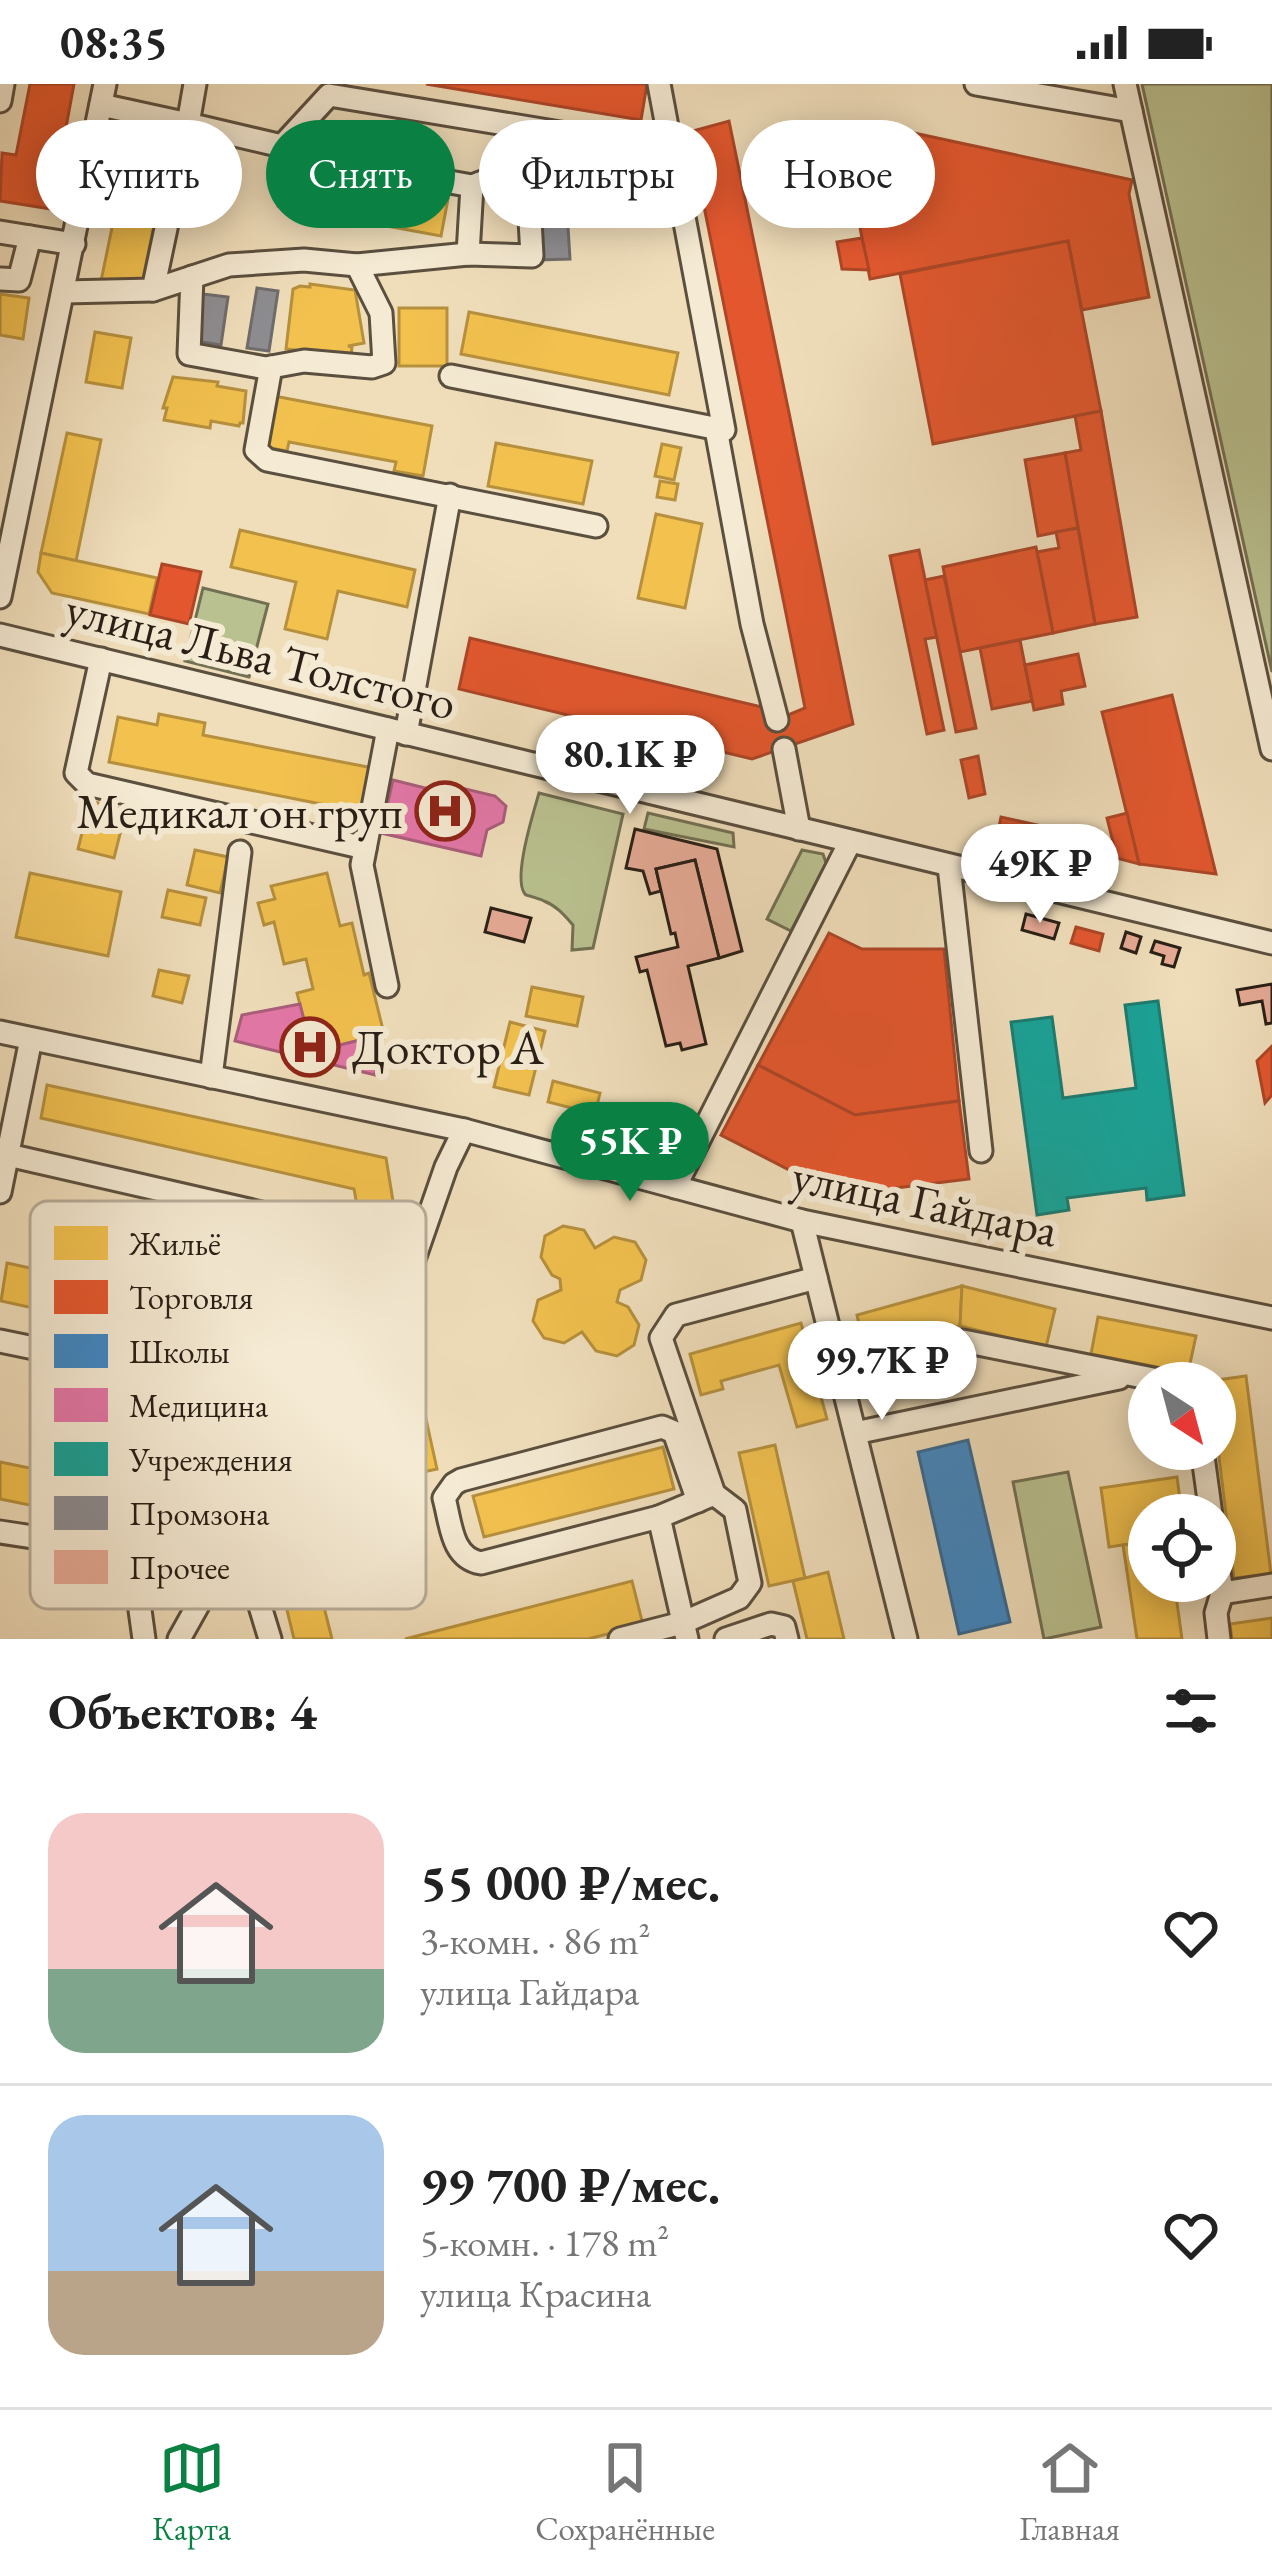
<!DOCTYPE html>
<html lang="ru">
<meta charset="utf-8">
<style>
body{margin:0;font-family:"EB Garamond",serif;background:#f2f2f2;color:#222;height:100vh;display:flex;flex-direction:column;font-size:45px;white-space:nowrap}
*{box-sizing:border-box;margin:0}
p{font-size:39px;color:#767676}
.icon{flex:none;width:66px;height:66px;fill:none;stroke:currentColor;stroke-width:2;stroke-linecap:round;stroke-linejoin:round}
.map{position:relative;height:1555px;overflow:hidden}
.panel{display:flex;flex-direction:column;background:#fff;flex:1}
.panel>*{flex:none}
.hud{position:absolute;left:36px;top:36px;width:1200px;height:108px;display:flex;gap:24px}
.needle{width:78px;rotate:144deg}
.buttons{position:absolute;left:1128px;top:1278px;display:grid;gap:24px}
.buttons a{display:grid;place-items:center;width:108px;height:108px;border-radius:50%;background:#fff;box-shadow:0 6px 30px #0003;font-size:60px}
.price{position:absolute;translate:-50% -102px;padding:0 27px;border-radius:42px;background:#fff;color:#222;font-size:39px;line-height:78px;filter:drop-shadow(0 3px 6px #0008)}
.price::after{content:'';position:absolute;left:50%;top:72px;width:36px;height:27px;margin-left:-18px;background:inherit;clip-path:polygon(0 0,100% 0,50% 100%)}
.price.on{background:#0b8043;color:#fff}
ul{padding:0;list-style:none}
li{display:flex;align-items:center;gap:36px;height:300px;padding:0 48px}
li+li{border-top:3px solid #e0e0e0}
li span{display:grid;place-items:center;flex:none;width:336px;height:240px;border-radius:36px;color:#555}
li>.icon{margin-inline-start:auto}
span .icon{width:144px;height:144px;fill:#fffc;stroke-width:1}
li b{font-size:51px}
h2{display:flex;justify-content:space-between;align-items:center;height:144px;padding:0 48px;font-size:51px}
.chip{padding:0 42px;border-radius:54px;background:#fff;box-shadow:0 6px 30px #0003;font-size:42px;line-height:108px}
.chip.on{background:#0b8043;color:#fff}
.status{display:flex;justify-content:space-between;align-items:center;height:84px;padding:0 60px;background:#fff;direction:ltr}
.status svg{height:33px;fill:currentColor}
.menu{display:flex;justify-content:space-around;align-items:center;height:168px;border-top:3px solid #e0e0e0;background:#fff;font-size:33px;color:#767676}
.menu a{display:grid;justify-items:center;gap:6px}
.menu .on{color:#0b8043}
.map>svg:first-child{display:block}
.green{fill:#bac190;stroke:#727053;stroke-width:3}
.homes{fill:#f2c14e;stroke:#b6903d;stroke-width:3}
.shops{fill:#e4572e;stroke:#ac4627;stroke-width:3}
.schools{fill:#3f88c5;stroke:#386890;stroke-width:3}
.health{fill:#e377a8;stroke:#ab5d7c;stroke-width:3}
.public{fill:#17a398;stroke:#1c7b71;stroke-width:3}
.industry{fill:#8d8d92;stroke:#6f6c6d;stroke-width:3}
.building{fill:#e7ab97;stroke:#291f16;stroke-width:3}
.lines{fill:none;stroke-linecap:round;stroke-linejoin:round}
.minor-casing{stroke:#5b4f3f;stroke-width:27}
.minor{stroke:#f5ead3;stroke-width:21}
.labels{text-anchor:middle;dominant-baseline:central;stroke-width:12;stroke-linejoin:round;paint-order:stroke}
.street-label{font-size:48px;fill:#291f16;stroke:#f5ead3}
.poi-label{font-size:48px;fill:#291f16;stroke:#f5ead3;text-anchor:end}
.key{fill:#f5ead3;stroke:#b8ad9a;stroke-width:3}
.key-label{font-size:33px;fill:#291f16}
</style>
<div class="status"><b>08:35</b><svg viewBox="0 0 49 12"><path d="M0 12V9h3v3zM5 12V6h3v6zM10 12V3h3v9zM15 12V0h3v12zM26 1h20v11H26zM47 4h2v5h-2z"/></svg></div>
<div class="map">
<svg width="1272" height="1555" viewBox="0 0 1272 1555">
<rect width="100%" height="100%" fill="#f0debb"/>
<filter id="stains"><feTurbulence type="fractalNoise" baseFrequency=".00167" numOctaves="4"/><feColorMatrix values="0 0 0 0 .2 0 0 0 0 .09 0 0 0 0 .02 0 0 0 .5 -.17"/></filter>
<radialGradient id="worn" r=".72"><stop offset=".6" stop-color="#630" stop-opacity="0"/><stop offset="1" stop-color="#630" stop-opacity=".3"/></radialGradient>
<g class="green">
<path d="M1142 0H1272V588Z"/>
<path d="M203 504 268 520 249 593 185 577Z"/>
<path d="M539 709 623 730 593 864 572 866 573 841C565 832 557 822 544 817 543 816 527 811 526 811 511 798 534 727 539 709Z"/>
<path d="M648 729 733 749 734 763 644 745Z"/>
<path d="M802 766 823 770 826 779 791 847 767 835Z"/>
<path d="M1068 1388 1101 1543 1044 1555 1013 1398Z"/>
</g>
<g class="homes">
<path d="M133 42 173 50 141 204 101 197Z"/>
<path d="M285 86 448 115 441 152 278 122Z"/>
<path d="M640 92 641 138 586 140 585 94Z"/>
<path d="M310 200 355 206 364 259 348 262 352 263 351 272 286 265 293 205 300 202 310 203Z"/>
<path d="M0 210 29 214 23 255 0 251Z"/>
<rect x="399" y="224" width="48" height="58"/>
<path d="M469 228 678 269 669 311 461 270Z"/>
<path d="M95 248 131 254 122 304 86 298Z"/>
<path d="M173 293 218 298 217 302 246 307 243 339H240L239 342 211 337 210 344 164 336 167 324H163Z"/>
<path d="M269 311 432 342 423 392 394 387 396 378 289 358 287 367 260 362Z"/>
<path d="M67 349 101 356 76 477 41 469Z"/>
<path d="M496 359 592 377 583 420 488 402Z"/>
<path d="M662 360 681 364 674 396 655 392Z"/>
<path d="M660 397 678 400 675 416 657 413Z"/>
<path d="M656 430 702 440 685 524 638 514Z"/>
<path d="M240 446 415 486 407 523 338 507 327 555 285 545 296 498 231 483Z"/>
<path d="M41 469 157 494 149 530 52 509 38 488Z"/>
<path d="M159 630 205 639 203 651 378 685 368 735 340 730 341 724 109 678 118 633 157 641Z"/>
<path d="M90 717 126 726 114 774 78 765Z"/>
<path d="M195 766 228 773 220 809 187 801Z"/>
<path d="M30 789 121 808 108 872 16 853Z"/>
<path d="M327 789 340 842 352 839 364 891 369 889 384 950 312 968 297 909 313 905 306 875 284 880 274 838 264 841 258 819 275 815 271 802Z"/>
<path d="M168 806 206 814 200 841 162 833Z"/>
<path d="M159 886 189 892 182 919 153 912Z"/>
<path d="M532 903 583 913 577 942 526 932Z"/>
<path d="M510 938 545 947 529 1011 494 1003Z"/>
<path d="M553 997 600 1009 595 1030 548 1018Z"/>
<path d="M47 1001 386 1074 399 1154 364 1160 354 1105 41 1034Z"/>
<path d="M563 1142 584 1146 595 1164 614 1153 635 1158 646 1176 641 1196 620 1206 617 1218 628 1223 639 1241 634 1261 617 1272 596 1267 582 1248 564 1259 544 1254 533 1237 538 1216 561 1206 560 1195 552 1191 541 1173 545 1152Z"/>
<path d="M7 1179 285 1239 297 1322 262 1329 253 1272 1 1217Z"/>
<path d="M962 1202 960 1242 865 1265 857 1231Z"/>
<path d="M962 1202 1055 1225 1046 1263 960 1242Z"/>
<path d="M1098 1233 1196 1252 1188 1289 1091 1270Z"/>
<path d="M801 1239 827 1335 797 1343 779 1281 721 1297 723 1305 701 1311 690 1270Z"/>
<path d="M411 1267 437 1385 399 1393 374 1275Z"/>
<path d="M1246 1292 1271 1490 1234 1494 1215 1341V1299L1210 1297Z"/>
<path d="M775 1361 805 1494 769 1502 739 1369Z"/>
<path d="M663 1363 674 1405 484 1453 473 1412Z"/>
<path d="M0 1378 172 1413 188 1499 153 1505 142 1444 0 1415Z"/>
<path d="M1177 1393 1182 1431H1149V1457L1109 1463 1101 1404Z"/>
<path d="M303 1439 332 1555H294L268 1447Z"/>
<path d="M1149 1458V1497H1174L1182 1555H1137L1123 1461Z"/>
<path d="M828 1488 844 1555H807L793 1497Z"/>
<path d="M632 1497 643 1541 588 1555H405Z"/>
<path d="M1272 1534V1555H1232L1230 1540Z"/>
</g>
<g class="shops">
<path d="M30 0H74L51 125 0 117 2 69 16 71Z"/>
<path d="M426 0H647L641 36Z"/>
<path d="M729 37 853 640 752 675 459 605 470 554 770 625 769 639 805 624 689 48Z"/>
<path d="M840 41 889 51 891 44 1132 96 1129 110 1149 213 1082 226 1068 157 870 195Z"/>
<path d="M862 154 869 186 842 185 837 158Z"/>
<path d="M1068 157 1101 327 933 360 900 190Z"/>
<path d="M1101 327 1137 533 1095 540 1065 369 1081 366 1075 332Z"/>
<path d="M1065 369 1078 444 1038 452 1025 376Z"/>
<path d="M1078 444 1095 540 1053 549 1037 468 1059 464 1056 448Z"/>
<path d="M1036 463 1053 549 960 568 943 483Z"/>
<path d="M919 466 937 553 925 555 944 646 927 650 890 472Z"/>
<path d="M162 480 201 488 189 540 150 531Z"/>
<path d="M944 492 976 644 956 648 925 496Z"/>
<path d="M1020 556 1032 617 992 625 980 564Z"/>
<path d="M1078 570 1085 602 1061 607 1063 620 1034 626 1025 581Z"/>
<path d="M1172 611 1216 790 1139 780 1102 628Z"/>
<path d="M978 672 985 710 969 714 961 676Z"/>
<path d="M1127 729 1139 780 999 743 1001 733 1113 758 1107 734Z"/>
<path d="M1076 843 1103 850 1099 867 1071 859Z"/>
<path d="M829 849 862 865H944L959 1017 855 1031 758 981Z"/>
<path d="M1272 962V1011L1265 1019 1257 977Z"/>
<path d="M758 981 855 1031 959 1017 969 1095 888 1105 799 1091 721 1051Z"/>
</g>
<path class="schools" d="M968 1356 1010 1538 959 1550 918 1368Z"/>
<g class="health">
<path d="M393 696 425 704 449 701 495 712 506 722 503 738 487 746 481 772 381 749Z"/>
<path d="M300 920 312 968 384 950 375 991 235 957 242 931Z"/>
</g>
<path class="public" d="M1158 917 1184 1111 1147 1116 1146 1104 1067 1114 1069 1126 1037 1131 1011 938 1052 933 1063 1014 1136 1004 1125 921Z"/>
<g class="industry">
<path d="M564 79 570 175 538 176 533 81Z"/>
<path d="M257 204 278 207 269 267 247 264Z"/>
<path d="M203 210 228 213 221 261 196 257Z"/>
</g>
<g class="building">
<path d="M635 745 717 765 742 867 719 874 695 776 656 785 661 807 650 810 643 787 626 784Z"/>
<path d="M695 776 719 874 688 882 706 960 682 966 680 959 666 962 647 886 640 888 636 873 678 863 675 849 671 850 656 785Z"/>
<path d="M491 824 531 834 524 858 485 848Z"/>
<path d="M1026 830 1059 839 1054 855 1022 846Z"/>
<path d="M1126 848 1141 853 1136 869 1121 864Z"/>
<path d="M1155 857 1180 864 1174 883 1162 880 1164 872 1151 868Z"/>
<path d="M1272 900V939L1266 940 1262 917 1240 921 1237 906Z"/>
</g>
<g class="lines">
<defs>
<g id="minor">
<path d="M195 0 188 40 282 62 329 11 633 61"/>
<path d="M976 0 1131 27"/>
<path d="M1125 0 1272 665"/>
<path d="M0 17 3 0"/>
<path d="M101 21 188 40 153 206"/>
<path d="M306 72 472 102 468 170"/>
<path d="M0 148 74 160"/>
<path d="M192 193 189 270 266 284 304 277 372 283 384 279 381 229 357 181"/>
<path d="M1 195 19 196 30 153"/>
<path d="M64 208 153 206 229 181 304 176 357 181 468 170 532 172 527 81 472 102"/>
<path d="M271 283 256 366 267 376 596 442"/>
<path d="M451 292 724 346 659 0"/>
<path d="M716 345 752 540 777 636"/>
<path d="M0 513 105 0"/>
<path d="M0 551 1272 859"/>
<path d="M101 575 76 689 87 700 365 764"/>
<path d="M406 650 450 411"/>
<path d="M784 665 799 745"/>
<path d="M949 782 981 1067"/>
<path d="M387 902 362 781 388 645"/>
<path d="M0 948 464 1046 802 1137 1272 1234"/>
<path d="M211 993 240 768"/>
<path d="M8 1071 336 1146 394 1233"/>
<path d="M675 1103 850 758"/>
<path d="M0 1108 31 955"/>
<path d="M802 1137 906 1555"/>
<path d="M0 1257 194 1297 212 1312 264 1403"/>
<path d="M349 1284 372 1380"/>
<path d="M839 1284 963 1257 1173 1299"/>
<path d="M855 1349 1119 1294"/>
<path d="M1202 1365 1211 1431"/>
<path d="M659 1433 481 1479C451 1474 451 1439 444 1414L454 1400 461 1396 662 1343 674 1348 698 1417"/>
<path d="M0 1448 132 1468 144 1555"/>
<path d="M238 1450 270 1555"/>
<path d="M1215 1460 1222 1509 1272 1501"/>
<path d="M179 1555 264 1403 349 1284 394 1233 446 1083 464 1046"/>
<path d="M620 1555 682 1539 739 1514 750 1499 735 1426 714 1410"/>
<path d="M687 1555 659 1433 714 1410 661 1254 676 1231 816 1194"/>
<path d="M726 1555 771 1540 784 1543 787 1555"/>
<path d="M1219 1555 1216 1529 1222 1509"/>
</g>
</defs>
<use href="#minor" class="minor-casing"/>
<use href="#minor" class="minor"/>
</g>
<defs>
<symbol id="hospital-ring" viewBox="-11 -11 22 22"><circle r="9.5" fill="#f5ead3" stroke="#8f2418" stroke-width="1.5"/><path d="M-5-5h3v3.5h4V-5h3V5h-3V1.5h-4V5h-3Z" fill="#8f2418"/></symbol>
</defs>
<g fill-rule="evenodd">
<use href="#hospital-ring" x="412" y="694" width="66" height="66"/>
<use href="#hospital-ring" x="277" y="930" width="66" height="66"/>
</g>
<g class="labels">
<g class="street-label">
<text transform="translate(261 571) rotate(14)">улица Льва Толстого</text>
<text transform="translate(925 1118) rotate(12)">улица Гайдара</text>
</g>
<g class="poi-label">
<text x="403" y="727">Медикал он груп</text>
<text x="352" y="963" text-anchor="start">Доктор А</text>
</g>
</g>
<rect x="30" y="1117" width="396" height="408" rx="18" class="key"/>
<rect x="54" y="1142" width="54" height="34" fill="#f2c14e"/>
<rect x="54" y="1196" width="54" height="34" fill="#e4572e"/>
<rect x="54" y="1250" width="54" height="34" fill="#3f88c5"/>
<rect x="54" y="1304" width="54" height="34" fill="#e377a8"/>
<rect x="54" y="1358" width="54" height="34" fill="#17a398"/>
<rect x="54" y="1412" width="54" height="34" fill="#8d8d92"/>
<rect x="54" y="1466" width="54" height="34" fill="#e7ab97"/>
<g class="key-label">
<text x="129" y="1171">Жильё</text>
<text x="129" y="1225">Торговля</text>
<text x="129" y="1279">Школы</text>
<text x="129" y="1333">Медицина</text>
<text x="129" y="1387">Учреждения</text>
<text x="129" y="1441">Промзона</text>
<text x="129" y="1495">Прочее</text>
</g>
<rect width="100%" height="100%" filter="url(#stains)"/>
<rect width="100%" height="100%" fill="url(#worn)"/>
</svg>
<div class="buttons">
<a><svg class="needle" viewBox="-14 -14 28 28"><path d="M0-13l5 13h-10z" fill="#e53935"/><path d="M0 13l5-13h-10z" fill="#767676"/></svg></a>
<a><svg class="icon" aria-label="locate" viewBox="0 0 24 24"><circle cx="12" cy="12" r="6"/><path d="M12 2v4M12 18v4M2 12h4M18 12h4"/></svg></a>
</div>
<b class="price" style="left:630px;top:733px">80.1K ₽</b>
<b class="price" style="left:1040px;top:842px">49K ₽</b>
<b class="price on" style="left:630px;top:1120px">55K ₽</b>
<b class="price" style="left:882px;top:1339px">99.7K ₽</b>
<div class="hud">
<a class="chip">Купить</a>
<a class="chip on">Снять</a>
<a class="chip">Фильтры</a>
<a class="chip">Новое</a>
</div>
</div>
<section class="panel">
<h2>Объектов: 4<svg class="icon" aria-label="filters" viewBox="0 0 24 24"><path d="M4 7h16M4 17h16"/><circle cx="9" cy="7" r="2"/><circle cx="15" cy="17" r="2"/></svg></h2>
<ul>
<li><span style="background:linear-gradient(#f6c9c9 65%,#7fa58c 0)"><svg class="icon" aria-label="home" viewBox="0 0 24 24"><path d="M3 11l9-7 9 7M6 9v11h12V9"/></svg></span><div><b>55 000 ₽/мес.</b><p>3-комн. · 86 m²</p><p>улица Гайдара</p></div><svg class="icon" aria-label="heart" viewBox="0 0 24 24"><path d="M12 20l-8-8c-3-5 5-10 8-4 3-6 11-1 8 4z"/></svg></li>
<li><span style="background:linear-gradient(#a9c7e8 65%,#b9a48a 0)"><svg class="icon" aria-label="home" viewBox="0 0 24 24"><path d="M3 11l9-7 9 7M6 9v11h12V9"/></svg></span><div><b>99 700 ₽/мес.</b><p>5-комн. · 178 m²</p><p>улица Красина</p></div><svg class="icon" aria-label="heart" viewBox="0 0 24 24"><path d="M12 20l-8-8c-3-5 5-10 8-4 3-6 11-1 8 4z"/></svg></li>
</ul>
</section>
<nav class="menu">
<a class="on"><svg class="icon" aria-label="map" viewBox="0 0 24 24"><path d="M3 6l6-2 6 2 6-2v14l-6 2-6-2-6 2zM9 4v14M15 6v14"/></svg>Карта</a>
<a><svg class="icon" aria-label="saved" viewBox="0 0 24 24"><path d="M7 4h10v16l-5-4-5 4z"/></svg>Сохранённые</a>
<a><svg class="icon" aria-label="home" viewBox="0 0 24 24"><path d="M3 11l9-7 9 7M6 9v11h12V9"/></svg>Главная</a>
</nav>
